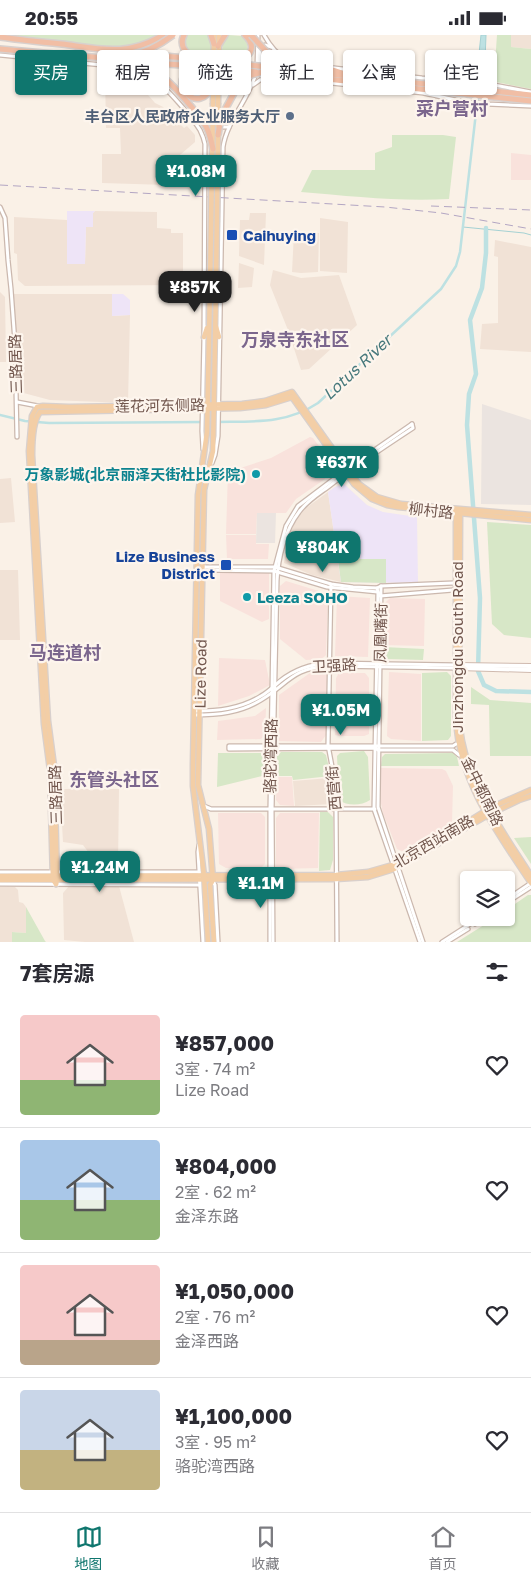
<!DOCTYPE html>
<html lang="zh">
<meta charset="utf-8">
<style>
body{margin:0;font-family:"Golos Text","Noto Sans SC",sans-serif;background:#f7f7f7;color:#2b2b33;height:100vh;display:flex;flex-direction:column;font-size:19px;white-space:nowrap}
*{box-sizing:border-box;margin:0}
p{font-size:16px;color:#7c7c81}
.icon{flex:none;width:28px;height:28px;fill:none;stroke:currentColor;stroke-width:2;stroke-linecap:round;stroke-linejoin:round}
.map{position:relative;height:907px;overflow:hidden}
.drawer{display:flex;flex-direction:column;background:#fff;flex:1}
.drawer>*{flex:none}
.hud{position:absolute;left:15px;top:15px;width:501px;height:45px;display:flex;gap:10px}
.controls{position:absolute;left:460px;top:836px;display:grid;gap:10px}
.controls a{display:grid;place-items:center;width:55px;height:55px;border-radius:5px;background:#fff;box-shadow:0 1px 4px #0004;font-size:25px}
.price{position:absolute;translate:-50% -42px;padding:0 11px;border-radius:10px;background:#0f766e;color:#fff;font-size:16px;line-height:32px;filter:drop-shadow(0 1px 2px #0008)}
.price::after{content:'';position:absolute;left:50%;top:30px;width:15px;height:11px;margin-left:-8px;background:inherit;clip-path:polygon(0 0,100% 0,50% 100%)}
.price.on{background:#222;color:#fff}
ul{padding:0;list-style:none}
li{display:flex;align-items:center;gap:15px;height:125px;padding:0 20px}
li+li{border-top:1px solid #e1e1e2}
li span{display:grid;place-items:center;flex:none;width:140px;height:100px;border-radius:5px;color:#555}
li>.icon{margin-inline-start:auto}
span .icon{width:60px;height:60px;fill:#fffc;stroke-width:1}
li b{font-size:21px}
h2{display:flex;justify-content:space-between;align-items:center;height:60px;padding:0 20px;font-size:21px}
.tag{padding:0 18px;border-radius:5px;background:#fff;box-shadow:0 1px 4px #0004;font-size:18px;line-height:45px}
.tag.on{background:#0f766e;color:#fff}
.status{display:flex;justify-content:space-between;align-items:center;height:35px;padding:0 25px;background:#fff;direction:ltr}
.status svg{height:14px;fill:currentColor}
.dock{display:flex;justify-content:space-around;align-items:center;height:70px;border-top:1px solid #e1e1e2;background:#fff;font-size:14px;color:#7c7c81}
.dock a{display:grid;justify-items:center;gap:2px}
.dock .on{color:#0f766e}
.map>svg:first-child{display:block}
.residential{fill:#f1e2d6}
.commercial{fill:#f9e2dc}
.industrial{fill:#ebe4e0}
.education{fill:#eee4f7}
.green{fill:#d7e7c7}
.water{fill:#bde1e2;stroke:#a5d1d3}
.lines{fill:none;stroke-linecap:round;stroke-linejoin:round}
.stream{stroke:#a5d1d3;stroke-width:1}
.canal{stroke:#bde1e2;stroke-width:2.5}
.river{stroke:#bde1e2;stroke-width:4.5}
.tertiary-casing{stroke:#cbb8ae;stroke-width:5.5}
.secondary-casing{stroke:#d0baaf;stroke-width:6}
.primary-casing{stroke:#d8d0cd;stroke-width:7}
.trunk-casing{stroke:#d8d0cd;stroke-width:8}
.tertiary{stroke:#fff;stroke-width:3}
.secondary{stroke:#fff;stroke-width:4}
.primary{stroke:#f3cea6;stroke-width:4.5}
.trunk{stroke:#f1bea5;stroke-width:5}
.rail{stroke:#b3a6c3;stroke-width:1;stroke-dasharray:8 5;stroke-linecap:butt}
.primary-bridge-casing{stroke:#d8d0cd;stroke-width:7;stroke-linecap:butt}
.trunk-bridge-casing{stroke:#d8d0cd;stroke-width:8;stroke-linecap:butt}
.primary-bridge{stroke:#f3cea6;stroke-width:4.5}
.trunk-bridge{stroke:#f1bea5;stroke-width:5}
.service-dot{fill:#5c6f8a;stroke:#fdf5ed;stroke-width:2}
.transit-dot{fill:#1a4fb4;stroke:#fdf5ed;stroke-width:2}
.culture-dot{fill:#0f9aa8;stroke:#fdf5ed;stroke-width:2}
.labels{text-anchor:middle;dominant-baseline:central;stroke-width:4.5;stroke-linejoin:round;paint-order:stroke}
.service-label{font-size:15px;font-weight:bold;fill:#4e5e75;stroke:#fdf5ed;text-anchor:end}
.transit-label{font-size:15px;font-weight:bold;fill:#164399;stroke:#fdf5ed;text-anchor:start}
.street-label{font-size:15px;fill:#72574e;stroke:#fdf5ed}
.culture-label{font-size:15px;font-weight:bold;fill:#0d838f;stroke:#fdf5ed;text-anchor:end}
.water-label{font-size:16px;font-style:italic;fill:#47797c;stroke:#fdf5ed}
.quarter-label{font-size:18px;font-weight:bold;fill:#7b668d;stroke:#fdf5ed}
</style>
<div class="status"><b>20:55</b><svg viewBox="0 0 49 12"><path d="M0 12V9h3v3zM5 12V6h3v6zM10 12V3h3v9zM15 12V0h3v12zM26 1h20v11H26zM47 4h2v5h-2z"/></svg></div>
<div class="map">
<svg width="531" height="907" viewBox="0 0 531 907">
<rect width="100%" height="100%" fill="#faf1e7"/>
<g class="residential">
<path d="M511 0H531V14L511 12Z"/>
<path d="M105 40H117L142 53 155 68 163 72 184 93 187 91 195 100V107L167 131V150L102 148V119H121L120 93H106Z"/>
<path d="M95 176 157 177V193L171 194V198H183V250L25 251 18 245 17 219 14 218V182L67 185V229H85L86 192H93V178Z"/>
<path d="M250 178H266L264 230 239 221 240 185H249Z"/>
<path d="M320 183 348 187 347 238 320 236Z"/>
<path d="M294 198H319L318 237 301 238 292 237Z"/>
<path d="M495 205 531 212V317L480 314 482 289 498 288V222L494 221Z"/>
<path d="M239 228 254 233 252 252 238 253Z"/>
<path d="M273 235 301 243 339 240 357 290 309 334 301 335 288 295 270 250Z"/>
<path d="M0 257 5 262 6 327H0Z"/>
<path d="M13 259H112V281L130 280 128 368 50 365 20 357Z"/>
<path d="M11 443 15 487 0 488V444Z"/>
<path d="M328 457 341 547 312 540 284 528 288 504 294 489 302 476Z"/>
<path d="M0 535H18L20 605H0Z"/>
<path d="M330 743 333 769 295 771 293 746Z"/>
<path d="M60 754H119L118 830 91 831 89 818 83 810 63 807Z"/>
<path d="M70 850 119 851 134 907H85L64 905 63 858Z"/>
<path d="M0 852H15L18 855 19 867 23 868 26 872V898L12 897V907H0Z"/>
</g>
<g class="commercial">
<path d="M511 118 531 120V145H511Z"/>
<path d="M310 402 313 403 322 415 325 444 296 464 286 478H257L256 499H226L228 437 271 423Z"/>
<path d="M226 500H256V509H269L268 524H227Z"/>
<path d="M220 536 269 538V584L262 587 220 566Z"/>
<path d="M286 546 322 557 328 564 326 620 322 624 306 625 280 604V551Z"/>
<path d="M337 561 370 563 368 622 335 621Z"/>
<path d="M390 563 425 564 424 611 382 610 384 569Z"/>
<path d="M219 623 265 625 270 650 249 661 218 671Z"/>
<path d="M389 637 421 639V706L391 704 387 701Z"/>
<path d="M310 638 327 639 326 700 321 707 279 706V660Z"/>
<path d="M339 638H365L369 643V699L364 701H339L335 700 336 643Z"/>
<path d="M266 673 265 699 261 704 217 705 218 686 255 681Z"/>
<path d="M381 733 442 734 446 736 453 751 452 788 406 818 397 814 383 778 380 764Z"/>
<path d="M277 742H292L294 771 280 770 276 765Z"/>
<path d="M218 778H261L265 782V829L262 832 226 833 219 829Z"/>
<path d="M280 778H319L318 833 277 834 276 832V783Z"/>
</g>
<g class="industrial">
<path d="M482 369 531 385V470L481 469Z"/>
<path d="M257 478H276L275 508H256Z"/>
</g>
<g class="education">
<path d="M67 176H95L93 178V192H86L85 229H67Z"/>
<path d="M112 259H123L130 265V280L112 281Z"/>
<path d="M344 449 367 470 383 477 417 482 418 548 341 547 328 457 335 452Z"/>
</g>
<g class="green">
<path d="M6 0H163L151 8 113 16 47 5Z"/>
<path d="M187 0H208L211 6V23C198 22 177 19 187 0Z"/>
<path d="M229 0 242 1C250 8 250 21 238 25 233 26 226 24 221 24L223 7Z"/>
<path d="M497 0H511V12L531 14V54L496 47 494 43Z"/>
<path d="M186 40 210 42V52L202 61C187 61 181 54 186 40Z"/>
<path d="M392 100H443L456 102 449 164C400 167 350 161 301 157L312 135H375V118L392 112Z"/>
<path d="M487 487 531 490V603L504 600 492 589Z"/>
<path d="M347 515H360V524H386V548L341 547 338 525H346Z"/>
<path d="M383 612 424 614 423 625 386 624 384 622Z"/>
<path d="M447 637 451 641V701L448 705 422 706V638Z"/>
<path d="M471 652 490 665 531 668V721H490L489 670 471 669Z"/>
<path d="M364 716 368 722 370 765C361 771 347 771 339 765L337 721 340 718Z"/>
<path d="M281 717H322L326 720 331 741 293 745 292 741H277V721Z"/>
<path d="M218 718H262L266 722V740L217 752Z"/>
<path d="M453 718 457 722 459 731H381L382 722 385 719Z"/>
<path d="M320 777H328L333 782V825L330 835 319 836Z"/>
<path d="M531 802V829L514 803Z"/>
<path d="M528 860H531V907H457L495 883 506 882V875Z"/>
<path d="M26 872 45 906 46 907H12V897L26 898Z"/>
</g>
<path class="water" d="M481 0H486L485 26 478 28Z"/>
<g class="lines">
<path class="stream" d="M463 192 524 198 531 200"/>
<g class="canal">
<path d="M479 54 482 25"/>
<path d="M0 380 25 386 49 388 208 387"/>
<path d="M213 387C251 386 285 390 318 368L441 254 456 231 460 217 478 60"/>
</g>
<path class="river" d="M486 193V218L482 253 470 285 476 339 469 359 467 390 480 563 478 636 484 650 496 656 531 657"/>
<defs>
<g id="tertiary">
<path d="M264 0C281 31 297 27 328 33"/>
<path d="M0 20 133 33C141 36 148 39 154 44 166 52 192 82 200 95 202 99 204 104 205 109L204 302 202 396 203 414"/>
<path d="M257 32 258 0"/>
<path d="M334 33 422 43 468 45 531 57"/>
<path d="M264 43 259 39 260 15 261 13 265 10 271 12"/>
<path d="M253 50 260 45 264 44 310 50 331 48 423 58 465 67 487 69 531 71"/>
<path d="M212 92H229"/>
<path d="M0 172 5 183 8 225 11 254 15 308 17 402"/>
<path d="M17 367 38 371"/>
<path d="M212 428 215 420 218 401 223 112C227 85 249 65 256 38"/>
<path d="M202 532H275L331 549 353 552 377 553 381 551 453 548"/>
<path d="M202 535 274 536 327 552 378 557 380 561 453 555"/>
<path d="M331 549 328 710 334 742 336 773 337 907"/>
<path d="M381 551 378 772 423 907"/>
<path d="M377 553 378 557 374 774 420 907"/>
<path d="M194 676C218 676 240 674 261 661 268 657 274 651 280 646 295 634 310 629 329 628L457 630"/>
<path d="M194 680C218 680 240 678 261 665 289 648 292 633 329 631L456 633"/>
<path d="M456 709 453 711H229V714L375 713 378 715H453L459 720"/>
<path d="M204 771 211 774H375"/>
<path d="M199 810 198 817 203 907"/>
<path d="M0 837H199"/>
<path d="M213 846 215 850 218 907"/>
<path d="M0 849 199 850"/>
<path d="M506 865 531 848"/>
<path d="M506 868 531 852"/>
<path d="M475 889 485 882"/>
<path d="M270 907V775L274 536 286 491 298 471 347 434 412 389"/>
<path d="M273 907 272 775 277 546C278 523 285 495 299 477 307 466 317 460 328 452 355 431 384 412 413 393L412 389"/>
<path d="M442 907 481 882"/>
<path d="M447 907 468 894"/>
</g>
<g id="secondary">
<path d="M458 630 531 631"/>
<path d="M458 633 531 635"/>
</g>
<g id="primary">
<path d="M213 68 214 0"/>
<path d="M218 68 219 0"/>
<path d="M216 292 219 302"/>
<path d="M204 302 207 293"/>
<path d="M456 476V682C458 745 497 797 531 848"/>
<path d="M460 478 459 681C461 741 500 792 531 841"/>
<path d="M0 841 336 840 368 837 396 829 419 817 492 772 531 755"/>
<path d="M0 845 336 844 368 842 394 834 488 780 519 765 531 761"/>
<path d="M56 849 53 845 50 735 44 689 29 416 32 381 37 372 43 371 69 372 242 369 265 366 292 357 349 437 359 449 377 462 401 469 531 480"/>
<path d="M56 849 57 845 54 731 48 686 32 420C32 408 32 387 40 377L240 373 266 370 292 362 354 449 372 464 387 470 398 472 531 485"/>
<path d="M208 907 204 841 193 751V730L198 460 207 397 210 252"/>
<path d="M214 907 210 850 213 845 209 794 198 750 204 455 213 416 216 252"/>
</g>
<g id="trunk">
<path d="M184 0C179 10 185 18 194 23"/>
<path d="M211 0 214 9"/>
<path d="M0 2C21 5 41 7 62 9 100 14 128 22 163 0"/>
<path d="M218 11 225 0"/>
<path d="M0 14 75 21"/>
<path d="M118 17 197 24"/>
<path d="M38 20 49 25"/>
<path d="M125 26C163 35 171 48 195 76"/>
<path d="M136 27 197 31"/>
<path d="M234 28C248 23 259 14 245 0"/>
<path d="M195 32C163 43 199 87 214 47"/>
<path d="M327 33 342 38"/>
<path d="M301 36 531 60"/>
<path d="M262 37 531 66"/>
</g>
</defs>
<use href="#tertiary" class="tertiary-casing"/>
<use href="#secondary" class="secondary-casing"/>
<use href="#primary" class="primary-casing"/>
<use href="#trunk" class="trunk-casing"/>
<use href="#tertiary" class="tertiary"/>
<use href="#secondary" class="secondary"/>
<use href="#primary" class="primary"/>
<use href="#trunk" class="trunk"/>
<g class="rail">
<path d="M0 150 385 172 441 178 531 194"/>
<path d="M431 171 531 175"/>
</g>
<defs>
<g id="primary-bridge">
<path d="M218 91V68"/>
<path d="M210 252 213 68"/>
<path d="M216 252 218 99"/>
</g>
<g id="trunk-bridge">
<path d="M251 0 275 26 288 32"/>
<path d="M75 21C116 24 139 26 173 0"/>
<path d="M197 24 301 36"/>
<path d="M197 31 256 37"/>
<path d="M195 76C207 91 209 95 213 114"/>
<path d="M218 100 221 82 240 47 248 41 262 37"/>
</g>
</defs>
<use href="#primary-bridge" class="primary-bridge-casing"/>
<use href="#trunk-bridge" class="trunk-bridge-casing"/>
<use href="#primary-bridge" class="primary-bridge"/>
<use href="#trunk-bridge" class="trunk-bridge"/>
</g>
<circle class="service-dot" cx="290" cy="81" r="5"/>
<g class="transit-dot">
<rect x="226" y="194" width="12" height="12" rx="2.5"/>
<rect x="220" y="524" width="12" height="12" rx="2.5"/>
</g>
<g class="culture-dot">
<circle cx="256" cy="439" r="5"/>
<circle cx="247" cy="562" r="5"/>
</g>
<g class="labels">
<g class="service-label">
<text x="280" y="81">丰台区人民政府企业服务大厅</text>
</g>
<g class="transit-label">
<text x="243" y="200">Caihuying</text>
<text x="215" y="521" text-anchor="end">Lize Business<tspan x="215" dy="17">District</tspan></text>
</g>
<g class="street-label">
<text transform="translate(15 329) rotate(-92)">三路居路</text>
<text transform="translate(160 370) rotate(-1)">莲花河东侧路</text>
<text transform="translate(431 475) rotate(6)">柳村路</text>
<text transform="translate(380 598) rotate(-89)">凤凰嘴街</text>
<text transform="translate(457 612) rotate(-90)">Jinzhongdu South Road</text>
<text transform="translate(334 630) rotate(-3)">卫强路</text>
<text transform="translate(200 639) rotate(-89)">Lize Road</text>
<text transform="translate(270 721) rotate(-89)">骆驼湾西路</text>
<text transform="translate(333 753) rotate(-95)">西营街</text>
<text transform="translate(483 756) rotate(64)">金中都南路</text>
<text transform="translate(55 760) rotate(-92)">三路居路</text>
<text transform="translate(433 806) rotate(-30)">北京西站南路</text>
</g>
<g class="culture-label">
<text x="246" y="439">万象影城(北京丽泽天街杜比影院)</text>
<text x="257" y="562" text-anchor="start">Leeza SOHO</text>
</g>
<g class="water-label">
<text transform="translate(357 332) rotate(-43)">Lotus River</text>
</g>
<g class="quarter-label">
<text x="452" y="73">菜户营村</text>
<text x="295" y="304">万泉寺东社区</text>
<text x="65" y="617">马连道村</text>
<text x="114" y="744">东管头社区</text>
</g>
</g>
</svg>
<div class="controls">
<a><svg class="icon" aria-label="layers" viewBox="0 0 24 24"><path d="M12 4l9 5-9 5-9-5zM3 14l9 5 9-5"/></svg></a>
</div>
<b class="price" style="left:196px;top:162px">¥1.08M</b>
<b class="price on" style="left:195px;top:278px">¥857K</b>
<b class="price" style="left:342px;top:453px">¥637K</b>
<b class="price" style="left:323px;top:538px">¥804K</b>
<b class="price" style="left:341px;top:701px">¥1.05M</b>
<b class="price" style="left:100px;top:858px">¥1.24M</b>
<b class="price" style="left:261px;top:874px">¥1.1M</b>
<div class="hud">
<a class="tag on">买房</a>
<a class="tag">租房</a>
<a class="tag">筛选</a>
<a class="tag">新上</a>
<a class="tag">公寓</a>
<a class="tag">住宅</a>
</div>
</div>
<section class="drawer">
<h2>7套房源<svg class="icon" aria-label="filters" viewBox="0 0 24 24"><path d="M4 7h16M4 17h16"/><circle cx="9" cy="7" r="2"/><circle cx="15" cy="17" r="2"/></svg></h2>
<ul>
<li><span style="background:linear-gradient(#f6c9c9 65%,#8fb573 0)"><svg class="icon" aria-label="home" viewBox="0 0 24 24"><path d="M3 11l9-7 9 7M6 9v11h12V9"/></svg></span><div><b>¥857,000</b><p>3室 · 74 m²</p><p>Lize Road</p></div><svg class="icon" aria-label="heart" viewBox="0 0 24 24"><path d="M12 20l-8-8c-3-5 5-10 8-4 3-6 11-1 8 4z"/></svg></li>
<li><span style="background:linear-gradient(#a9c7e8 60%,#8fb573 0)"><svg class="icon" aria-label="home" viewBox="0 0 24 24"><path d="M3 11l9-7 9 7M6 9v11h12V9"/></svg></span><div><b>¥804,000</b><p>2室 · 62 m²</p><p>金泽东路</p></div><svg class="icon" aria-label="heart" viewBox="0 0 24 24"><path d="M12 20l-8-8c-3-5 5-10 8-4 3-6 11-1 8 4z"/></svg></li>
<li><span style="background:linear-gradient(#f6c9c9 75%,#b9a48a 0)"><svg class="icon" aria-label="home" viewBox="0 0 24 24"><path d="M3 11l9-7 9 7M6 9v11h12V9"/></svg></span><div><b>¥1,050,000</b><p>2室 · 76 m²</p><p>金泽西路</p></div><svg class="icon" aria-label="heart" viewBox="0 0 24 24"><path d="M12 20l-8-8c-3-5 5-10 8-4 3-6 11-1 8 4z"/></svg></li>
<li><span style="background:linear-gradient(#c9d6e8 60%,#c2b280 0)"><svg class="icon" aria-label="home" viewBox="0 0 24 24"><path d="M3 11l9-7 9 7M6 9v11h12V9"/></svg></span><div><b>¥1,100,000</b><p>3室 · 95 m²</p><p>骆驼湾西路</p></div><svg class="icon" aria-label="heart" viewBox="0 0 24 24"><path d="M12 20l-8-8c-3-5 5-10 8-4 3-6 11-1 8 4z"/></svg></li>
</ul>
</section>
<nav class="dock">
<a class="on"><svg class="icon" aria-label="map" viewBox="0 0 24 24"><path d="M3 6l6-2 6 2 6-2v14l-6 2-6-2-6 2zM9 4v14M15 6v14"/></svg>地图</a>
<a><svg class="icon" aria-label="saved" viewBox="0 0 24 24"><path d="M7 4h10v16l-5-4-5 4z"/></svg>收藏</a>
<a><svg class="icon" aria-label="home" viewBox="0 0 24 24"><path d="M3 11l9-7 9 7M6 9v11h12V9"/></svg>首页</a>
</nav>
